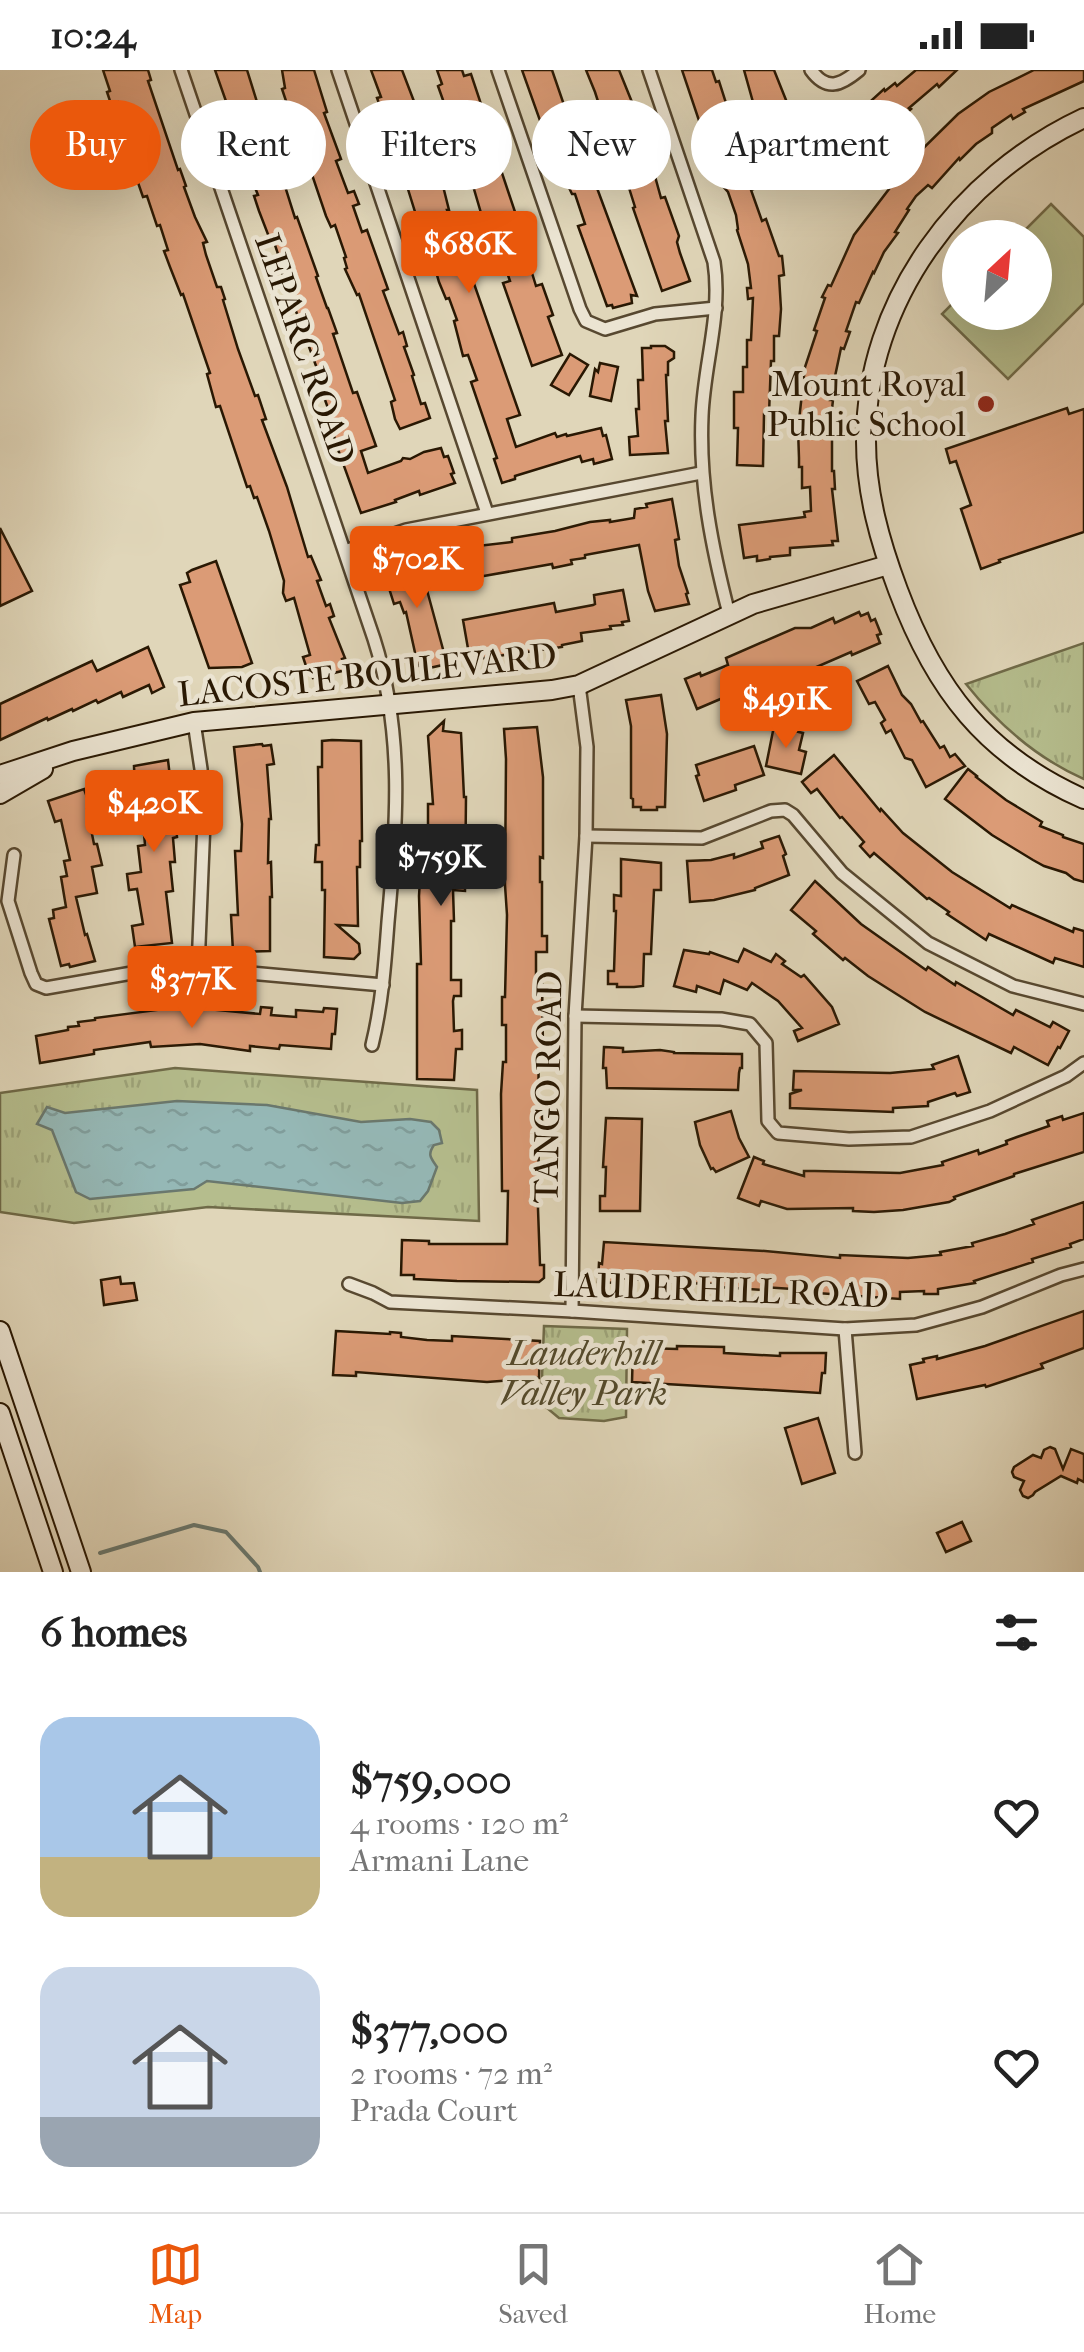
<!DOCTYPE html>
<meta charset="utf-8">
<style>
body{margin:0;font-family:"IM FELL French Canon",serif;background:#f6f6f6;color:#222;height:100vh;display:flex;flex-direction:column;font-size:38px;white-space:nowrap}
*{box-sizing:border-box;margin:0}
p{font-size:32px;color:#767676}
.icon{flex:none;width:55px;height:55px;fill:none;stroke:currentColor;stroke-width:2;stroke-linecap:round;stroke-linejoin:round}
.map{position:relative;height:1502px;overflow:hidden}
.drawer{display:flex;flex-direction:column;background:#fff;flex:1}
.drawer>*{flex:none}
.banner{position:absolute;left:30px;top:30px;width:1025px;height:90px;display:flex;gap:20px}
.needle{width:65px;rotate:26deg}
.buttons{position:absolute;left:942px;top:150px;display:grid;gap:20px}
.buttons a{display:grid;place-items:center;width:110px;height:110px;border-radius:50%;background:#fff;box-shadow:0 10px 40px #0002;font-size:50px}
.price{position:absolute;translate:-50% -85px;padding:0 22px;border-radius:10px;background:#ea580c;color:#fff;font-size:32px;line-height:65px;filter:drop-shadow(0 2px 5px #0008)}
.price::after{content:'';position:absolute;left:50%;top:60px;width:30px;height:22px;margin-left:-15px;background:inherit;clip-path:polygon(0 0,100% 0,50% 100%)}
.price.current{background:#222;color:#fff}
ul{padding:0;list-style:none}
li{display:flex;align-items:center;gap:30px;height:250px;padding:0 40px}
li span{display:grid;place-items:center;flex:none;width:280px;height:200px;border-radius:30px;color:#555}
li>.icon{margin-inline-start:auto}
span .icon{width:120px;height:120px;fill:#fffc;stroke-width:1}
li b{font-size:42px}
h2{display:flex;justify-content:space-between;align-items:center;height:120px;padding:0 40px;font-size:42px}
.pill{padding:0 35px;border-radius:45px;background:#fff;box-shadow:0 10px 40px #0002;font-size:35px;line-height:90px}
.pill.current{background:#ea580c;color:#fff}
.status{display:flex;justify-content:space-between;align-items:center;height:70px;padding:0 50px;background:#fff;direction:ltr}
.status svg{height:28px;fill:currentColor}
.tabs{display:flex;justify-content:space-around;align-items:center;height:140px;border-top:2px solid #e0e0e0;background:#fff;font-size:28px;color:#767676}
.tabs a{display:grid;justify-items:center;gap:5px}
.tabs .current{color:#ea580c}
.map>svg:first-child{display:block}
.park{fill:url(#park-tufts);stroke:#6f6a48;stroke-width:2.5}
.garden{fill:#b5bd8d;stroke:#6f6a48;stroke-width:2.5}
.water{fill:url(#water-ripples);stroke:#6a786e;stroke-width:2.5}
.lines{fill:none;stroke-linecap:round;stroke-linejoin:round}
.stream{stroke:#6a786e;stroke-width:4}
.building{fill:#db9b76;stroke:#291803;stroke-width:2.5}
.street-casing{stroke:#574830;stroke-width:16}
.secondary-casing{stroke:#291803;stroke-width:22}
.street{stroke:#ebe4d2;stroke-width:11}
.secondary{stroke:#ebe4d2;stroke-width:18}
.poi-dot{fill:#8f2418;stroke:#ebe4d2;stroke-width:4}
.labels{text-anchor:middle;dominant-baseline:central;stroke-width:9;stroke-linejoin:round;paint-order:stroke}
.street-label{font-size:35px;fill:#291803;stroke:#ebe4d2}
.poi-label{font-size:35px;fill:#291803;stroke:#ebe4d2;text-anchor:end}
.park-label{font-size:35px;font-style:italic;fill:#534a2c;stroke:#ebe4d2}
</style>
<div class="status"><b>10:24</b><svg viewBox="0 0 49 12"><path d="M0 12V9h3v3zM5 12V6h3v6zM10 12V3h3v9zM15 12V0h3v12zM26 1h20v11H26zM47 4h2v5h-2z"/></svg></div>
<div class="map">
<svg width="1084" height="1502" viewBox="0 0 1084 1502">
<defs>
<pattern id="park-tufts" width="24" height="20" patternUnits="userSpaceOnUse" patternTransform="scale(2.5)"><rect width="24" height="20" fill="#b5bd8d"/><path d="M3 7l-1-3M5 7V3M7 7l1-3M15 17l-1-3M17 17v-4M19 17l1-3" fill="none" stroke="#9ca278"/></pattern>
<pattern id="water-ripples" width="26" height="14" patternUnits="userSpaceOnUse" patternTransform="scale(2.5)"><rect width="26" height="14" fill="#95b8b6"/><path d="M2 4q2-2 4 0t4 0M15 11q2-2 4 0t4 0" fill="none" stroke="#809d9b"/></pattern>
</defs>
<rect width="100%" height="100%" fill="#e0d6b9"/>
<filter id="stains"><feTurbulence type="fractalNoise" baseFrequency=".002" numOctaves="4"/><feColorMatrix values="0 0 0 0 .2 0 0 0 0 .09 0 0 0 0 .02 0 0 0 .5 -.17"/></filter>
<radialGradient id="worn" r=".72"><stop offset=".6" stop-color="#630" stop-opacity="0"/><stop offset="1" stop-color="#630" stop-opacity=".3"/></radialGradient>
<g class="park">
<path d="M1084 573V709C1036 688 998 654 966 614Z"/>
<path d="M175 998 477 1020 479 1151 208 1137 74 1153 0 1142V1023Z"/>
<path d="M544 1256 627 1259 626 1347 604 1351 559 1348 541 1333Z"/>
</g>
<path class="garden" d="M1051 134 1084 167V233L1008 309 942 244 960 226V242H1035V168L1018 167Z"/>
<path class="water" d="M177 1031 267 1035 361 1052 410 1049 431 1052 439 1060 442 1073 434 1075C427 1085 431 1088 437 1097L428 1121 420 1131 402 1133 207 1111 194 1119 90 1129 76 1122 52 1060 37 1054 47 1037 65 1043Z"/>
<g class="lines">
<path class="stream" d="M100 1483 194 1455 226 1462 258 1497 260 1502"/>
</g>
<g class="building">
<path d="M103 0H148L151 10 148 11 178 100 180 99 186 116 184 117 195 147 207 172 203 173 206 185 217 217H221L225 229 223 230 238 279 255 326 258 325 266 349 262 350 287 417 308 487 311 486 321 510 317 511 326 536 330 534 334 546 329 548 345 588 342 589 346 600 313 608 310 601 308 602 303 587 310 585 294 528 286 531 283 523 284 511 269 461 257 427 254 428 250 416 247 417 220 336 216 337 207 304 210 303 183 224 181 225 170 197 164 181 168 180 160 155 157 156 147 126 143 127 119 58 125 56 118 32 111 34 107 22 110 21Z"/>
<path d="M215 0H247L272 80 274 79 285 109 283 110 295 148 297 147 318 206 316 207 327 238H328L337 263 333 264 353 323 357 322 376 376 361 381 368 403 401 391 403 388 410 389 424 382 441 378 444 387 448 386 454 403 451 404 455 413 420 425 419 421 395 430 396 432 361 443 336 374 331 353 333 352 316 305 319 304 278 192 280 190 272 166 269 167 259 141 254 126 258 125 231 58 224 35 227 34Z"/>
<path d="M282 0H314L327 42 324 43 341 89 336 91 348 123 354 121 359 134 353 136 362 162 367 160 388 219 383 221 399 264 403 262 407 276 404 277 414 305 412 306 421 334 425 333 430 348 400 359 395 349 391 332 395 330 359 224 357 225 345 199 347 198 344 188 346 187 335 155 331 157 326 146 301 72 300 73 282 19 285 18Z"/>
<path d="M371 0H402L415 34 443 116 449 140H447L449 146 446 147 463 193H465L471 205 520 345 507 349 516 377 555 363 557 367 566 364 567 366 601 358 603 366 606 365 612 389 594 394 593 389 582 392 580 386 515 406V409L502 413 494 389 497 388 471 312 477 310 468 285 463 286 454 251 457 250 449 228 446 229 439 212 427 170 429 169 420 144 416 145 398 87 395 88 384 57 387 56 377 28 381 27Z"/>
<path d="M437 0H462L464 6 471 4 485 46 480 48 495 92 498 91 517 148 520 147 529 183 528 190 536 216 542 214 548 231 553 245 548 247 562 285 532 296 503 213 510 211 500 182 493 184 459 68 454 70 446 44H448L438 16 442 14Z"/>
<path d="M522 0H552L564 35 570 33 597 118 637 226 631 225 632 233 613 238 612 235 607 236 578 156 585 154 575 124H572L565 109 562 110 553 87 556 86 555 81 557 80 549 57 543 59Z"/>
<path d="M586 0H619L640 52 661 128 665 127 679 166 677 172 680 183 690 211 662 221 633 138 635 137 624 102 621 103 595 22Z"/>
<path d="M682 0H712L716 12 719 11 726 33 722 35 732 66 735 65 756 118 751 120 762 151 766 149 779 186H782L784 205 779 206 781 239 779 266H774V291H771L769 344H764L763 396 737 395 738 358H734V322H743V297H747V270H751L753 228 748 229 747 218H751L748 194 737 160 738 159 736 145 728 122 720 113Z"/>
<path d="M744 0H774L790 40 758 50Z"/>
<path d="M916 0H957L939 17 937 14 909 38 911 39 891 57 871 73 851 49 884 19 885 21 895 13 897 16Z"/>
<path d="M1034 0H1084V11L1023 39 1025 42 1013 49 1011 45 992 58V63L976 74 960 90 959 88 932 118 928 115 916 126 907 139 909 140 895 162 898 163 884 182 874 203 873 202 859 233 856 232 846 261 850 262 844 279 841 278 830 330H833L829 366H832V401H834L835 419H832L838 471H832L833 475 790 478V485L770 487V489L757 491V486L744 488 739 455 805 447 804 442 811 441 810 417 802 418V397H799V388L798 359 805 297 817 261 814 260 825 228 822 227 828 215 831 216 854 165 889 119 888 118 899 102 958 44 989 22Z"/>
<path d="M790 47 820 58 821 54 848 56 843 86 807 80 804 90 778 80Z"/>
<path d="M651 276H665L674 282V288L668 292V305H666L668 351H665L668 383 630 385 629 367 638 366 636 339H639L638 310H643L642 278H651Z"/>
<path d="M570 284 588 295 569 325 551 315Z"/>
<path d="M600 293 618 297 611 331 590 326 595 299 598 302Z"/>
<path d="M1067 338 1069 344 1084 339V462L999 490 1000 492 981 499 961 439 971 435 956 391 950 393 946 379Z"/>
<path d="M672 429 679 469 675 470 679 496 688 523 686 524 689 534 655 541 648 521 639 475 585 485V488L571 490 572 494 553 498 552 494 478 507 479 512 449 517 443 486 461 480 460 478 512 472V468L555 461 590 452 610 450V452L634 448 635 439 647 437 646 434Z"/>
<path d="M0 458 32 521 0 536Z"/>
<path d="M418 487 447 594 425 599 424 595 418 596 406 542 404 543 400 532 394 534 383 499Z"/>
<path d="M216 491 252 593 242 597 209 598 180 515 190 512 187 503 192 500Z"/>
<path d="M623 520 629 551 622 552 623 555 610 556 611 559 581 563 582 571 562 575V577L470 590 463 550 554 533 556 542 593 535 595 534 594 525Z"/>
<path d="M859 542 861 546 868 543 871 551 875 549 881 564 877 565 880 573 852 585 851 582 761 621 758 613 697 639 685 609 700 603 701 606 728 595 726 588 795 558H811L833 548 835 553Z"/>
<path d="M148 577 164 617 152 623 149 615 123 627 121 622 98 633 96 630 73 641 72 639 48 650 47 648 0 670V634L92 591 97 601Z"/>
<path d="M888 596 902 625 911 634 921 652 923 651 940 678 944 676 950 687 955 684 965 696 926 717 912 690 905 688 891 660 886 663 881 653 885 650 875 632 869 634 857 611Z"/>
<path d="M661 625 667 664 665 737H657V740H641V737H633V729L631 728V656L626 630Z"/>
<path d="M444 651 443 661 461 663 464 727H466L465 821 453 820 454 851H451V910H461V926H454L453 931 454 961 462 960V979H456L454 1010 417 1009V894H421L419 826 421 792H428V734H433L428 666Z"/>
<path d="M774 656 803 663 799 680 806 682 801 704 766 696Z"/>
<path d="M537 657 543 707V788L540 787V812H542V866H547V882H536V906L542 908 543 980H539L538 1038H542V1052H539L538 1139 540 1195H544V1208L539 1212 457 1211 414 1209V1205H401L402 1170 429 1171V1174H507L508 1121H502L501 1024 503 992H506V955H502V927H505L507 845 505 815 506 689 504 659Z"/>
<path d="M332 670 361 671 362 771H360V797H357L358 856 337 855 359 874 360 883 354 889 324 887 325 820H322V792H315L316 775H319L318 697H322V671Z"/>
<path d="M262 674 263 676 271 675 274 694 267 695 271 749H269L268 793 271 792 272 827H270V881L233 882 231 845H238L235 781H241L242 754 234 677Z"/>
<path d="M754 676 764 705 735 715 736 720 704 731 696 706 699 705 696 695Z"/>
<path d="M834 685 880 741 881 739 903 763 952 802 1010 838 1012 835 1073 862 1074 858 1084 861V897L1055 888 1053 893 989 864 986 870 947 844 949 842 929 828 927 829 874 783 870 787 860 776 864 772 842 747 840 748 817 719 811 723 802 712Z"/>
<path d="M168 690 171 716H167L171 757 176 756 177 767 173 768 175 792H170L173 821 166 822 172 873 135 877 132 856 143 854 137 819 129 820 127 804 141 802 138 776 145 775 140 719 135 720 134 696Z"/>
<path d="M968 699 977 706 976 707 1006 730 1042 752 1040 756 1063 765V767L1084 774V812L1074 809 1066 803 1044 796 1033 790 992 765 945 729Z"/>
<path d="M84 719 91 738 87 739 94 774H97L102 795 92 797 97 823 76 827 85 865 87 864 95 891 70 897 69 894 61 896 49 849 54 848 53 840 66 837 61 807 67 806 64 791 70 790 61 750 55 752 48 731Z"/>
<path d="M779 766 786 784 783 786 789 805 755 818V820L714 830 690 832 687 791 711 790 734 784V788L763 778 761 772Z"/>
<path d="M621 789 661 793V820H654L651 884H644L643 916 634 917H617V914H608V901H614L616 841H614V825L621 826Z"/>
<path d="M815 811 861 854 926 900 928 897 955 915 956 912 1013 945 1016 940 1050 957 1053 952 1069 961 1060 978 1058 977 1048 995 1014 977 1011 983 925 942 868 906 845 888 843 890 813 864 816 861 791 840Z"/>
<path d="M744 879 771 892 776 884 785 891 782 894 801 907 804 905 832 937 839 954 798 971 794 961 802 958 778 931 752 913 747 920 724 910 720 924 697 916 696 922 674 916 684 880 709 884 710 882 738 892Z"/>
<path d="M181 931 202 932V936L218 938 217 940 260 944 261 937 272 938 271 945 296 947V940L323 942 324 938 337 939 335 964H332L331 979 280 975 279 979 250 976V981L200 974 151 977 150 972 94 980V984L40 993 36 966 68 960V957L79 956 78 952 95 950V948L180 937Z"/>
<path d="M604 977 623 978V982L660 980 674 982V983L742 984V998H740L739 1003 738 1020 607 1018 606 998H603Z"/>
<path d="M958 986 970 1022 957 1026 955 1023 928 1032V1036L893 1038V1042L790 1038V1024L802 1020H793L794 1001 890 1003 934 999 932 995Z"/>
<path d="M731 1041 739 1068 749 1087 716 1102 713 1098 711 1099 700 1075 695 1052Z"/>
<path d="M1084 1043V1082L1014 1104V1106L954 1127 955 1129 949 1132 903 1140 874 1142 853 1141V1138L787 1139 761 1131 759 1136 738 1128 754 1087 764 1091 763 1094 804 1106V1101H815L900 1103 943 1095 942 1092 978 1080 979 1084 1007 1074 1006 1071 1017 1067 1049 1056 1047 1051 1062 1046 1063 1050Z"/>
<path d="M606 1048 642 1049 640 1141H600V1126H605L606 1097H603Z"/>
<path d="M1084 1132V1169L1070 1174 1071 1177 1032 1189 1033 1192 974 1211 975 1213 938 1219V1224H924V1221L900 1222V1229L817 1223 793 1219 763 1217V1220L748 1219 719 1217 714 1214 661 1212V1216L646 1215V1210L617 1208V1213L598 1212 599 1193 602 1194 604 1172 765 1181 840 1188V1185L908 1188 941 1185 940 1182 973 1176 972 1173 1005 1164 1034 1154 1032 1150Z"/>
<path d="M120 1207 121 1214 134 1213 137 1230 104 1235 101 1210Z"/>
<path d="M1084 1241V1278L1041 1294 1043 1298 986 1317 985 1315 917 1329 910 1295 924 1292 923 1289 937 1286V1289L985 1276Z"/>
<path d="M336 1261 390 1264V1262L401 1263V1267L427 1270 452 1271V1266L540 1271 539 1308 513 1307V1310L487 1312 356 1302V1306L333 1305Z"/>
<path d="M643 1276V1278L677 1279V1276L724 1277V1283L780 1286V1283H826L825 1303H822L820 1323 632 1312 633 1278Z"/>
<path d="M818 1348 835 1403 802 1414 785 1358Z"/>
<path d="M1050 1377 1055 1379 1063 1399 1071 1379 1084 1384V1412L1078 1409 1077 1413 1061 1406 1035 1422 1033 1425 1028 1428 1023 1426 1020 1420 1024 1411 1014 1407 1012 1402 1014 1397 1033 1385 1041 1388 1044 1380Z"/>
<path d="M962 1452 971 1471 946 1482 937 1463Z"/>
</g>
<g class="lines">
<defs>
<g id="street">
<path d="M181 0 374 569C404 663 397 755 388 852 385 893 382 934 372 975"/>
<path d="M338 0 487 443"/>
<path d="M498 0 580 239 586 251 605 259 655 244 716 238"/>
<path d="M649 0 714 192C722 244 704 294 702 346 699 414 712 478 729 544"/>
<path d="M811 0C827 22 841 15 859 0"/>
<path d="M345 481 406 460 701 403"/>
<path d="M194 652 201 699 204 751 198 898"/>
<path d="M586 766 702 768 771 741 785 740 793 745 842 803 928 873 1013 916 1084 934"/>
<path d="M14 785 8 831 31 903 36 914 46 918 172 896 383 915"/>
<path d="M575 946 721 949 750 954 766 973 768 1051 778 1063 849 1069 911 1067 990 1041 1066 1006 1084 993"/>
<path d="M349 1214 373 1223 390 1232 572 1241 845 1259 916 1255 982 1237 1061 1205 1084 1199"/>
<path d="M572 1241 575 946 586 766 587 677 579 615"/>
<path d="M845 1259 855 1383"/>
</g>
<g id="secondary">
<path d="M1084 48C960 106 865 231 866 371 866 423 880 472 898 520 935 619 985 685 1084 729"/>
<path d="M0 705 73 681 194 652 552 620 579 615 753 534 888 495"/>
<path d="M0 724 43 699"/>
<path d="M0 1261 81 1502"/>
<path d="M0 1343 53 1502"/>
</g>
</defs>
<use href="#street" class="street-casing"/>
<use href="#secondary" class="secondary-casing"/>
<use href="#street" class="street"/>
<use href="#secondary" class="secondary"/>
</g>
<circle class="poi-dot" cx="986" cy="334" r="10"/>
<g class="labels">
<g class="street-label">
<text transform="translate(305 279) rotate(71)">LEPARC ROAD</text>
<text transform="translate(367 605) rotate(-6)">LACOSTE BOULEVARD</text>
<text transform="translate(548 1017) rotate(-89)">TANGO ROAD</text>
<text transform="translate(721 1220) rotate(2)">LAUDERHILL ROAD</text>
</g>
<g class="poi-label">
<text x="966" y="314">Mount Royal<tspan x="966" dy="40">Public School</tspan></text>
</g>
<g class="park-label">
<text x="584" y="1283">Lauderhill<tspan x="584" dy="40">Valley Park</tspan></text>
</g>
</g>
<rect width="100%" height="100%" filter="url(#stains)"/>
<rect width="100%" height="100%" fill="url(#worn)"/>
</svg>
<div class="buttons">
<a><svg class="needle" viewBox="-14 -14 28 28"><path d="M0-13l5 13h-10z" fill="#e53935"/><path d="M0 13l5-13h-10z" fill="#767676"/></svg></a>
</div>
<b class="price" style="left:469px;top:226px">$686K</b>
<b class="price" style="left:417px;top:541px">$702K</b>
<b class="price" style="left:786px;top:681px">$491K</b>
<b class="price" style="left:154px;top:785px">$420K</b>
<b class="price current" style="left:441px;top:839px">$759K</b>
<b class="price" style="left:192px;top:961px">$377K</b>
<div class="banner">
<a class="pill current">Buy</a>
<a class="pill">Rent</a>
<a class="pill">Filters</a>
<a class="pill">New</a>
<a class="pill">Apartment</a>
</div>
</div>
<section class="drawer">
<h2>6 homes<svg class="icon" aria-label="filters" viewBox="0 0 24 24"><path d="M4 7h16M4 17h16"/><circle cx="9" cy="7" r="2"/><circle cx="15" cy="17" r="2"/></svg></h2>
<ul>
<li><span style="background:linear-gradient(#a9c7e8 70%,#c2b280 0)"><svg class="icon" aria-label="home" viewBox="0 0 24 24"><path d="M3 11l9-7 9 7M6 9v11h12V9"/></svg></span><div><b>$759,000</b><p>4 rooms · 120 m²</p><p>Armani Lane</p></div><svg class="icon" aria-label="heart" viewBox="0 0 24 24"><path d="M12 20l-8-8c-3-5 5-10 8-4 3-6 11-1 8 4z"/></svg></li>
<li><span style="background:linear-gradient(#c9d6e8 75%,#9aa5b1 0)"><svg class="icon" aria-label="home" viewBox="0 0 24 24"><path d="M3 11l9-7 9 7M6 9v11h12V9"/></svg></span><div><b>$377,000</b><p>2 rooms · 72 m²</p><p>Prada Court</p></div><svg class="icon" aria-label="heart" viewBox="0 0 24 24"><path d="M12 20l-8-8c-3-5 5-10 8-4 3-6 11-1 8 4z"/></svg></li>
</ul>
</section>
<nav class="tabs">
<a class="current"><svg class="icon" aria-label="map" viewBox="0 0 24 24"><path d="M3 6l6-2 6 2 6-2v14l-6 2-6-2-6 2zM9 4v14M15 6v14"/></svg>Map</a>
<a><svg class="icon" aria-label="saved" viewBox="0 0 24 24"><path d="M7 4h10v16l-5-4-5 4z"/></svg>Saved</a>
<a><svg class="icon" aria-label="home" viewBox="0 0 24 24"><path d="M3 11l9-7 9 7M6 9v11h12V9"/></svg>Home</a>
</nav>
